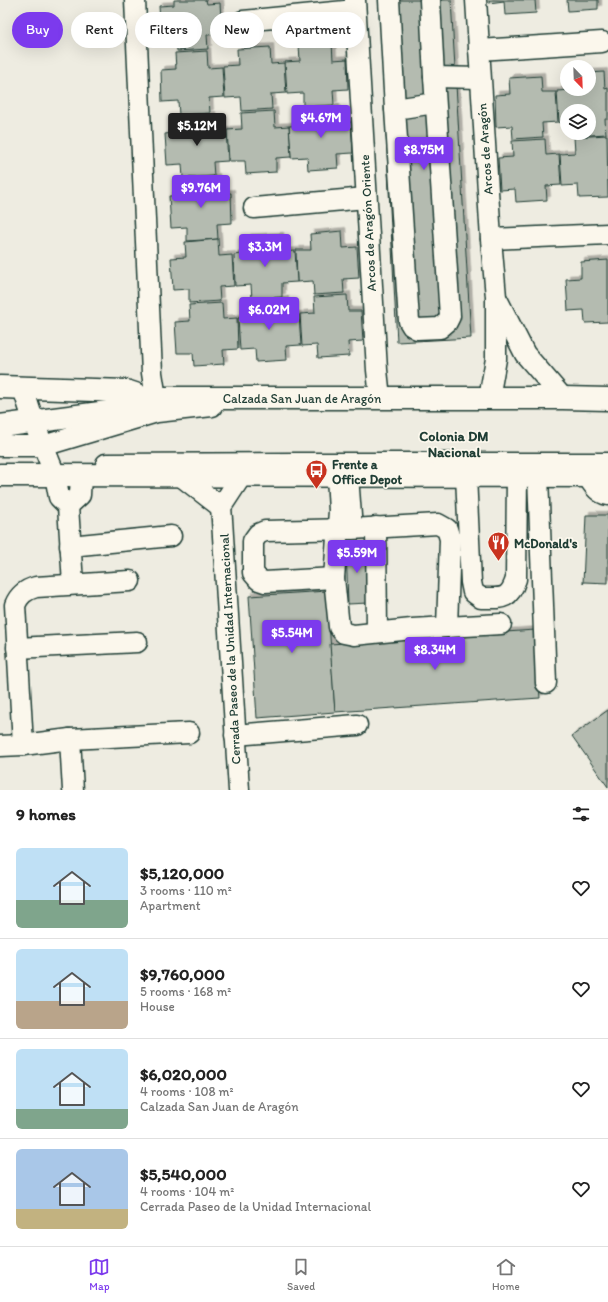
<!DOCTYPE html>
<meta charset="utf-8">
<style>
body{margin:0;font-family:Itim,sans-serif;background:#f2f2f2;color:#222;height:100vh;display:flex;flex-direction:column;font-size:15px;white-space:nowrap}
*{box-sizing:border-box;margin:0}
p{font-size:13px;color:#767676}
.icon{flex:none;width:22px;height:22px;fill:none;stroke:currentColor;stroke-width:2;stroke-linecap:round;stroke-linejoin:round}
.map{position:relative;height:790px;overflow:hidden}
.panel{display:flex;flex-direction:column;background:#fff;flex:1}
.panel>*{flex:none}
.top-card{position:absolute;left:12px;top:12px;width:400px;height:36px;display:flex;gap:8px}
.needle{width:26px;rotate:157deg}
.tools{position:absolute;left:560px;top:60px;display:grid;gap:8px}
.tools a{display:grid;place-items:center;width:36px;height:36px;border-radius:50%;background:#fff;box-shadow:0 4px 16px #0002;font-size:20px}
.price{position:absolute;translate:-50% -34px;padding:0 9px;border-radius:4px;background:#7c3aed;color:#fff;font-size:13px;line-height:26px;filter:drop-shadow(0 1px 2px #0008)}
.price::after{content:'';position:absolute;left:50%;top:24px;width:12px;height:9px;margin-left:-6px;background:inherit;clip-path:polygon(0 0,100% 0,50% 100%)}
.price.current{background:#222;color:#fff}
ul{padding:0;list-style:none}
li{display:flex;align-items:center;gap:12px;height:100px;padding:0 16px}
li+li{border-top:1px solid #e0e0e0}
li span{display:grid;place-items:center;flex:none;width:112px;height:80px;border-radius:6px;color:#555}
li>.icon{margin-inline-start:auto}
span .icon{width:48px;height:48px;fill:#fffc;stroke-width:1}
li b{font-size:17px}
h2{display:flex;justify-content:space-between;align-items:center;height:48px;padding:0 16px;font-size:17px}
.pill{padding:0 14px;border-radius:18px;background:#fff;box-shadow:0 4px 16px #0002;font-size:14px;line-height:36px}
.pill.current{background:#7c3aed;color:#fff}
.menu{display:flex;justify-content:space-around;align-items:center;height:56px;border-top:1px solid #e0e0e0;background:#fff;font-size:11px;color:#767676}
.menu a{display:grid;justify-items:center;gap:2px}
.menu .current{color:#7c3aed}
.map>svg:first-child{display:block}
.building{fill:#b4bbb0;stroke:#1f3d34;filter:url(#shadow)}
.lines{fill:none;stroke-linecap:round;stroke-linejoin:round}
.minor-casing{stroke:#1f3d34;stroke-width:23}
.major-casing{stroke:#1f3d34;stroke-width:25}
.minor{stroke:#fbf7ec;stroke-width:20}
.major{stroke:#fbf7ec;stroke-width:22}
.labels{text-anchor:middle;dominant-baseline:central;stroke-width:3.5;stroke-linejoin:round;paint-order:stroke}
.street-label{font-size:13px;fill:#1f3d34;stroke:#fbf7ec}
.poi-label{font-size:13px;font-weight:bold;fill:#1f3d34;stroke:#fbf7ec;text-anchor:start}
.neighbourhood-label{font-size:14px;font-weight:bold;fill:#1f3d34;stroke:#fbf7ec}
</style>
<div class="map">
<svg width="608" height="790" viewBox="0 0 608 790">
<defs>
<filter id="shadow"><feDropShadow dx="3.5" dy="-3.5" stdDeviation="0" flood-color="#0004"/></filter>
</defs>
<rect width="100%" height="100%" fill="#eeece1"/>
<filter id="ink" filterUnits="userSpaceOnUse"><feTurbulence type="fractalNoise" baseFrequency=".025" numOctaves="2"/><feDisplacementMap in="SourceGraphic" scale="8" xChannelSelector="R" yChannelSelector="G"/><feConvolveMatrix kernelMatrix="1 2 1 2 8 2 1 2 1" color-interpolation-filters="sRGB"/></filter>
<g filter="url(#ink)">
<g class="building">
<path d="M174 0H206L207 4 220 3 222 34 207 35 208 49 177 51 176 37 161 38 159 6 174 5Z"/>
<path d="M379 0H451L471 338 397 342Z"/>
<path d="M489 0H535L536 13 505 15 504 1 489 3Z"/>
<path d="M567 0H598V9L568 11Z"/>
<path d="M332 43 333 60 347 59 348 89 333 90 334 105 303 107V93L287 94 285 62 300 61 299 45Z"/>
<path d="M270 47 271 64 284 63 286 93 271 94 272 109 242 111 241 97 225 98 223 66 238 65 237 49Z"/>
<path d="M207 51 208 68 222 67 224 97 209 98 210 113 179 115 178 101 162 102 161 70 176 69 175 53Z"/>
<path d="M604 72 605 89 608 88V119H605L606 134 575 136V133H589V111H567V122L559 123 557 91 572 90V89H589V73Z"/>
<path d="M541 76 542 92H556L558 122 542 123 543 137 513 139 512 126 496 127 495 95 510 94 509 78Z"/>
<path d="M336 107 337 123 351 122 353 153 337 154 338 168 308 170 307 157 291 158 289 126 305 125 304 109Z"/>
<path d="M274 111 275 127 289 126 291 157 276 158V172L246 174 245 161H229L227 130 242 129 241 113Z"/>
<path d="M212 115 213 131 226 130 228 161 213 162 214 176 183 178 182 164 167 165 165 134 180 132 179 117Z"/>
<path d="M607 135 608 197 579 198 578 185 562 186 560 154 575 153 574 137Z"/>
<path d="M545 139 546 155 559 154 561 185 546 186 547 200 516 202 515 189 500 190 498 158 513 157 512 141Z"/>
<path d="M216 177 217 194 231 193 232 223 217 224 218 239 187 241V227L171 228 169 196 184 195 183 179Z"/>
<path d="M342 231 343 248 357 247 359 278 343 279 344 293 314 295 313 281 297 282 296 250H311L310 234Z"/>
<path d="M280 236 281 252 295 251 297 282 282 283V297L252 299 251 285 235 286 234 255 248 253 247 238Z"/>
<path d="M218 239 219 256 232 255 234 286 219 287 220 301 189 303V289L173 290 171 258 186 257 185 242Z"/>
<path d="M608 260V322L585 323 584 310 568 311 566 279 581 278V262Z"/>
<path d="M347 295 348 311H361L363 341 348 342 349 356 318 358 317 345 302 346 300 314 315 313 314 297Z"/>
<path d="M285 299V315H299L301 345 286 346 287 360 256 362 255 349 240 350 238 318 253 317 252 301Z"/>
<path d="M222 303 223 319 237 318 238 349 223 350 224 364 194 366 193 353H177L175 322 190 321 189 305Z"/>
<path d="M586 515H608V583L584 582 583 584Z"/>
<path d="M367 545 368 603 348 604 346 546Z"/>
<path d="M327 591 335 712 257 718 249 596Z"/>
<path d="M535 630 540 698 335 712 330 644Z"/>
<path d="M608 710V787L572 736Z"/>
</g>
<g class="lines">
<defs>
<g id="minor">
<path d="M135 0 152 373 156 398"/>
<path d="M355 0 377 370 380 398"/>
<path d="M389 0 395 109 409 321 412 326 417 329 440 328 447 322 450 316 434 77"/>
<path d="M430 0 434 77 480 78"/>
<path d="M476 0 491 239 496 297V359L489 398"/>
<path d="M243 21 355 10"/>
<path d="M479 50 602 42"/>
<path d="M395 109 435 103"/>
<path d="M254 208 366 198"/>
<path d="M491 239 608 234"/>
<path d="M498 301 525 354 563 398"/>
<path d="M23 388 34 423 55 475 59 497 68 506 73 584"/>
<path d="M0 446H43L157 412 212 406"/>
<path d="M106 464 294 463H608"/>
<path d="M181 476 221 507"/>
<path d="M337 476 339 511 334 578 339 627 344 633 354 635 412 629 447 627 450 539 447 529 438 524 352 529 348 476"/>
<path d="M466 476 471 582 473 592 481 598C501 598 509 601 516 579L517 475"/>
<path d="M538 476 546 683"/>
<path d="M587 476C593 484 597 493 608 495"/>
<path d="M68 506 80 495 81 475"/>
<path d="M376 527 377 632"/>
<path d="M70 546 171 536"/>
<path d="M334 578 265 582 259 580 253 573V541L258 534 265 531 350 529"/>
<path d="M447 627 501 624"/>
<path d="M17 648 137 642"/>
<path d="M235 735 357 725"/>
<path d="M70 739 189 733"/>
<path d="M0 746 23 745"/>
<path d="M73 790 70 739 23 745 15 605C19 595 25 590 36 587L130 581"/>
<path d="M239 790 222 520 221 507 242 475"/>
</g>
<g id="major">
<path d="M0 387 126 391 135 394 145 400"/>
<path d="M0 426 108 412 156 398H563L608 399"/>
<path d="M0 475 608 476"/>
</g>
</defs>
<use href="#minor" class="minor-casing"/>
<use href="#major" class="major-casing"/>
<use href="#minor" class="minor"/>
<use href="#major" class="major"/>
</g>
</g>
<defs>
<symbol id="bus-pin" viewBox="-11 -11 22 30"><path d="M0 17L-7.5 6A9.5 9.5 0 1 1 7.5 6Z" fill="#c8321e" stroke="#fbf7ec"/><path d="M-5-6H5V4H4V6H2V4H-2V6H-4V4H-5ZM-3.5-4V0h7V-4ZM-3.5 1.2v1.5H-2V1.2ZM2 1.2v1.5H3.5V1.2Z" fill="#fff"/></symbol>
<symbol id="restaurant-pin" viewBox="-11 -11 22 30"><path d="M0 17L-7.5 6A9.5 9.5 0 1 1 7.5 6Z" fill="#c8321e" stroke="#fbf7ec"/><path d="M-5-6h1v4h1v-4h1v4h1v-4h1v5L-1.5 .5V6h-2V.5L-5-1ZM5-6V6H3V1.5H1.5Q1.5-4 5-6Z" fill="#fff"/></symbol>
</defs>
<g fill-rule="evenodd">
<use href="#bus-pin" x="304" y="458" width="25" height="34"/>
<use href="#restaurant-pin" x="486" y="530" width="25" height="34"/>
</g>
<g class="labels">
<g class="street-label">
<text transform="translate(485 149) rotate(-94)">Arcos de Aragón</text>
<text transform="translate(368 223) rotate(-93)">Arcos de Aragón Oriente</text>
<text x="302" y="398">Calzada San Juan de Aragón</text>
<text transform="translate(230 649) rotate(-93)">Cerrada Paseo de la Unidad Internacional</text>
</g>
<g class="poi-label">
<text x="332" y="464">Frente a<tspan x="332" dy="15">Office Depot</tspan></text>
<text x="514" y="543">McDonald's</text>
</g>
<g class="neighbourhood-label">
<text x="454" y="436">Colonia DM<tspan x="454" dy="16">Nacional</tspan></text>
</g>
</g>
</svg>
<div class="tools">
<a><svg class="needle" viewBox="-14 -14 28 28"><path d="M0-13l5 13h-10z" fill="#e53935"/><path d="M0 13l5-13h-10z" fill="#767676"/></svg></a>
<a><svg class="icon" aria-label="layers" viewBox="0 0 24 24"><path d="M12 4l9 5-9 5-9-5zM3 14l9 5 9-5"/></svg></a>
</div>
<b class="price" style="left:321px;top:139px">$4.67M</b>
<b class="price current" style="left:197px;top:147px">$5.12M</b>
<b class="price" style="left:424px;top:171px">$8.75M</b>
<b class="price" style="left:201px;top:209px">$9.76M</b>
<b class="price" style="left:265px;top:268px">$3.3M</b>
<b class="price" style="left:269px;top:331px">$6.02M</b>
<b class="price" style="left:357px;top:574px">$5.59M</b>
<b class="price" style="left:292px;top:654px">$5.54M</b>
<b class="price" style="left:435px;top:671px">$8.34M</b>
<div class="top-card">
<a class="pill current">Buy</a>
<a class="pill">Rent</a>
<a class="pill">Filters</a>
<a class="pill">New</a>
<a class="pill">Apartment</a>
</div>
</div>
<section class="panel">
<h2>9 homes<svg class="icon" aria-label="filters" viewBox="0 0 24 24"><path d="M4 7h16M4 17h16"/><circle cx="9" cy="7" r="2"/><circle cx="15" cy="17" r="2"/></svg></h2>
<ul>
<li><span style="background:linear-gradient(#bfe0f5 65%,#7fa58c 0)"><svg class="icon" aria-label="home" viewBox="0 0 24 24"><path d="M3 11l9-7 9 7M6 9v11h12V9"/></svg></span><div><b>$5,120,000</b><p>3 rooms · 110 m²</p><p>Apartment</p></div><svg class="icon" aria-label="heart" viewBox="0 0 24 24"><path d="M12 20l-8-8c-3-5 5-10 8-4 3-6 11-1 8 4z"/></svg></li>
<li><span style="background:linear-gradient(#bfe0f5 65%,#b9a48a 0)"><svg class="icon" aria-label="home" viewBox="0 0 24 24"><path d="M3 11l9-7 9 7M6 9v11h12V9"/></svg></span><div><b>$9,760,000</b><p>5 rooms · 168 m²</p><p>House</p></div><svg class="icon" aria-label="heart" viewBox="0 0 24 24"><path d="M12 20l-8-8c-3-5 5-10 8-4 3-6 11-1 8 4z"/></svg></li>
<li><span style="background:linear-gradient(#bfe0f5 75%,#7fa58c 0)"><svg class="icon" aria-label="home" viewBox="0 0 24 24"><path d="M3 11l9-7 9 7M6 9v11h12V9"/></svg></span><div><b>$6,020,000</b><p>4 rooms · 108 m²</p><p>Calzada San Juan de Aragón</p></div><svg class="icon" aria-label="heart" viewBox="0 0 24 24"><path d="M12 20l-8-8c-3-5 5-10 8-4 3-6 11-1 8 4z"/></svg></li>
<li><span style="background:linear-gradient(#a9c7e8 75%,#c2b280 0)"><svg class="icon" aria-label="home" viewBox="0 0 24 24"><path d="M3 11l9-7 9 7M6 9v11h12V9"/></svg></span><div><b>$5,540,000</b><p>4 rooms · 104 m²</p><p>Cerrada Paseo de la Unidad Internacional</p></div><svg class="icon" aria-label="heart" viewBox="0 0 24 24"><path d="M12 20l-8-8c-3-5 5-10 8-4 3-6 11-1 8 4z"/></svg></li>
</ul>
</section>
<nav class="menu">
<a class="current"><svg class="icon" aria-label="map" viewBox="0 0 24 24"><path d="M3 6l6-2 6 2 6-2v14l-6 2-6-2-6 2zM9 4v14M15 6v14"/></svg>Map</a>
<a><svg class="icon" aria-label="saved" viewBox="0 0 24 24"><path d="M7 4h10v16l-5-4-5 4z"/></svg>Saved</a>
<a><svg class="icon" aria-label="home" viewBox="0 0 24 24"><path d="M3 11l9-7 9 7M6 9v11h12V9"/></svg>Home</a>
</nav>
